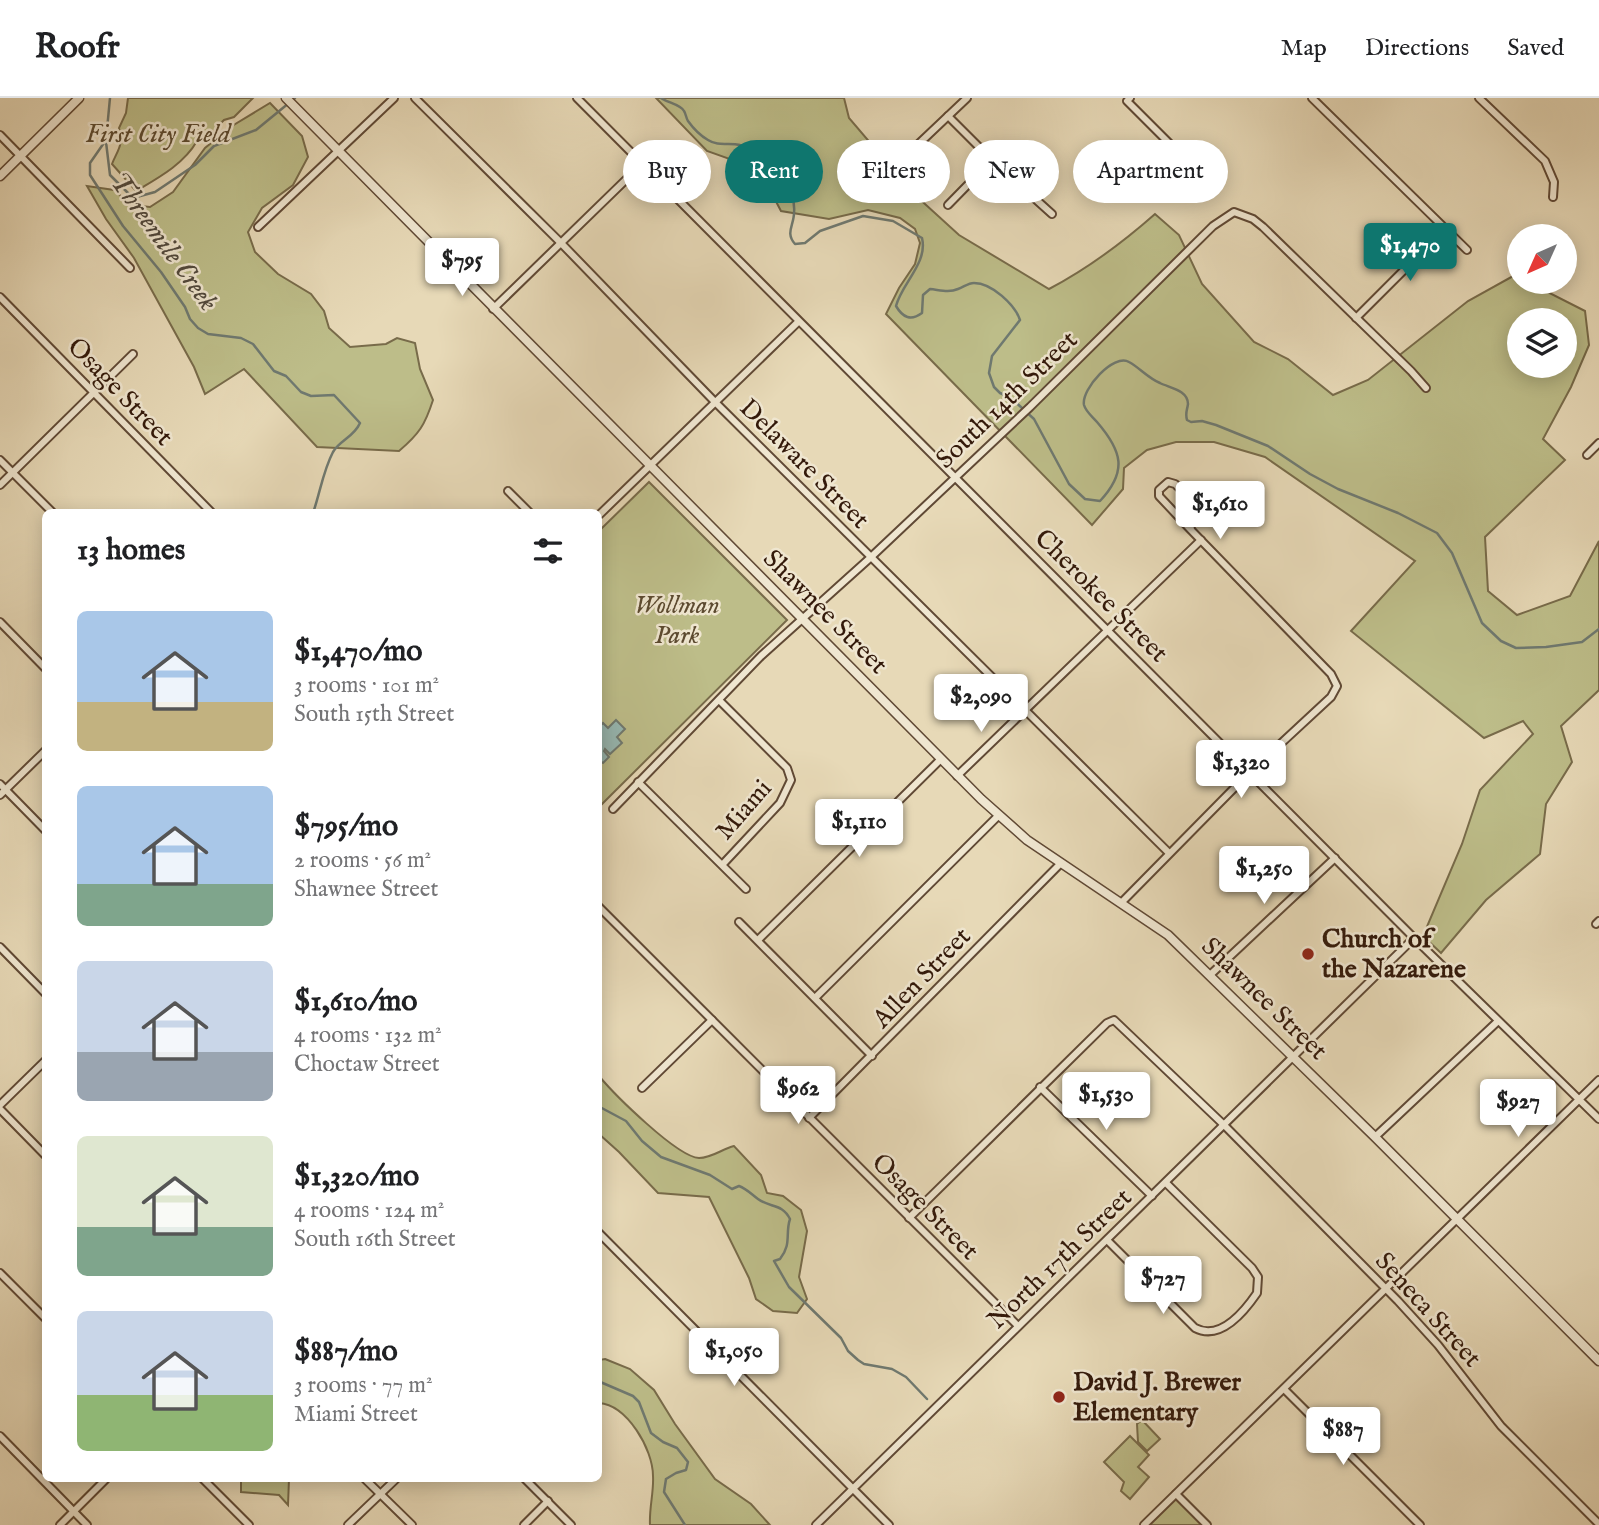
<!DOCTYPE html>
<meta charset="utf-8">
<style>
body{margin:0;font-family:"IM FELL English",serif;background:#f6f6f6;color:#202124;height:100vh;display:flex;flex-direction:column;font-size:26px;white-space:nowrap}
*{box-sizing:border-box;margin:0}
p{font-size:23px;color:#757577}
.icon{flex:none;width:38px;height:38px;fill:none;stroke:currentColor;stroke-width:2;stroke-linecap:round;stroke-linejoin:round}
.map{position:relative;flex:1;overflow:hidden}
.sheet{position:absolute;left:42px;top:411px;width:560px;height:973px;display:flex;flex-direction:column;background:#fff;border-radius:10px;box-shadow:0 4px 18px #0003}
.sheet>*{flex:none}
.top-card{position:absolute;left:623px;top:42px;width:665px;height:63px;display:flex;gap:14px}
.needle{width:46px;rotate:225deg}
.fabs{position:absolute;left:1507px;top:126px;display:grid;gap:14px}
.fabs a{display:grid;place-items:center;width:70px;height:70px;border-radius:50%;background:#fff;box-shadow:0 4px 18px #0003;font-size:35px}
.price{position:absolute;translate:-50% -60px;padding:0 16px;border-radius:7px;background:#fff;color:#222;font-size:23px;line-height:46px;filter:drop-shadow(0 2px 4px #0008)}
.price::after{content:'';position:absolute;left:50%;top:42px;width:21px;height:16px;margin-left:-10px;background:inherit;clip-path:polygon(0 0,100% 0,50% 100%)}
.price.active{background:#0f766e;color:#fff}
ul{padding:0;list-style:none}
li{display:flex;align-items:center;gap:21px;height:175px;padding:0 35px}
li span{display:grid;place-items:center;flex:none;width:196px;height:140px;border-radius:10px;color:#555}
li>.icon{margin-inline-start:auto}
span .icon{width:84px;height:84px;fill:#fffc;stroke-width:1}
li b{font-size:30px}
h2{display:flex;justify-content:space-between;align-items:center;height:84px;padding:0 35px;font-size:30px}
.chip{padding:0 24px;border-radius:32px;background:#fff;box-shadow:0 4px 18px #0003;font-size:24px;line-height:63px}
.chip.active{background:#0f766e;color:#fff}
header{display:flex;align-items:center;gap:42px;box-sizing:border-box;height:98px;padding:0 35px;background:#fff;border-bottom:2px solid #e0e0e0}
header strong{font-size:33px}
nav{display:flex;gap:38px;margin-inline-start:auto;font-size:24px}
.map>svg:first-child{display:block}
.green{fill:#bdbd89;stroke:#786b4a;stroke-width:2;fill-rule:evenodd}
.water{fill:#97b9b4;stroke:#6f7970;stroke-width:2}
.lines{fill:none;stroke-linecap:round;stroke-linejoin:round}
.stream{stroke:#6f7970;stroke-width:2.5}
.minor-casing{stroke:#604935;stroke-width:10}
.tertiary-casing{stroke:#604935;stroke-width:11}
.minor{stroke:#efe6d0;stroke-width:6}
.tertiary{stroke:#efe6d0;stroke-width:8}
.poi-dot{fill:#8f2418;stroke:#efe6d0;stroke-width:2.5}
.labels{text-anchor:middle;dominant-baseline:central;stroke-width:5;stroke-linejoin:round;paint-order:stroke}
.park-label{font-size:26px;font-style:italic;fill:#5c4a30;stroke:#efe6d0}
.street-label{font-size:26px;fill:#33190a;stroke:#efe6d0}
.poi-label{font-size:26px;font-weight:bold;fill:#33190a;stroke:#efe6d0;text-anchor:start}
.water-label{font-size:28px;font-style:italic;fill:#51493d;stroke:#efe6d0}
</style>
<header>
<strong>Roofr</strong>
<nav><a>Map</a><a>Directions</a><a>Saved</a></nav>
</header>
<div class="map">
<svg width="1599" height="1427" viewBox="0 0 1599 1427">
<rect width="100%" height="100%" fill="#e7d9b7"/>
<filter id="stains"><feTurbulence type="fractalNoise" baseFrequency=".00286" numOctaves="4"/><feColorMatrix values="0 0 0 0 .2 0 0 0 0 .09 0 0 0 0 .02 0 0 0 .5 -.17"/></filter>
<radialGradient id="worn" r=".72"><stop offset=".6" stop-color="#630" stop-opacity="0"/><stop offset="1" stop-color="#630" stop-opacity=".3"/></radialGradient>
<g class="green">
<path d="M128 0H253L234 19 224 22 216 30V38L209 34 202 44 197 43C184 66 158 80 136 93L112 66C118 51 124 47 119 30L126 15Z"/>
<path d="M656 0H844L849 20 873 48 891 75 959 137 1049 191C1089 170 1121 146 1155 116L1179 137 1202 186 1254 244 1288 261 1333 297 1368 282 1468 203 1515 177 1519 179V184H1528L1585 213 1589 247 1571 289 1543 341 1565 362 1485 439 1488 493 1517 517 1570 498 1599 443V592L1561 628 1572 664 1546 706 1540 756 1486 802 1441 855 1423 838 1462 746 1480 692 1533 636 1523 623 1484 640 1351 533 1415 463 1265 359 1214 344H1176L1147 352 1124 370 1123 391 1092 427 886 216 899 190 915 166 920 145 915 131 900 120 868 112 829 121 781 113 770 92 744 66 707 53ZM1519 222H1564V268H1519Z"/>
<path d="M270 5 302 38 308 59 293 87 262 110 248 134 255 154 278 176 311 196 324 213 329 230 350 249 386 246 397 240 415 245 420 271 433 302C425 327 419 336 399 353L317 349 244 271 205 296 194 269 134 160 106 121 87 88 114 92 131 107 150 109 173 94 205 50 232 28Z"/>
<path d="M649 384 787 522 599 709V433Z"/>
<path d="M599 978C614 996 677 1059 699 1060 712 1060 722 1051 734 1048L761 1077 767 1095 783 1098 801 1112 807 1133 799 1179 807 1201 797 1215 773 1213 756 1201 749 1180 709 1099 658 1095 619 1054 599 1036Z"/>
<path d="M605 1261 630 1271 654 1292 675 1326 715 1381 751 1406 770 1427H650C649 1410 654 1394 653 1378 653 1351 627 1307 599 1305V1262Z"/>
<path d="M1142 1322 1160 1341 1147 1353 1138 1344 1137 1326Z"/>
<path d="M1130 1338 1149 1357 1138 1369 1149 1379 1130 1401 1121 1393 1124 1384 1104 1364Z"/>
<path d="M241 1381H289L288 1407 279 1397 241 1394Z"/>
<path d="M1176 1396 1207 1427H1144Z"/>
</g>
<path class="water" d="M616 622 625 631 617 639 622 645 610 656 605 651 604 653 609 659 603 665 599 662V629L603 625 608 630Z"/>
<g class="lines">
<g class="stream">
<path d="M110 0 106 42 90 65V77L123 128 161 174 185 209 190 221 198 230 208 236 241 240 253 246 274 273 286 278 301 294 311 298 334 297 360 325C354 339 340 342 333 354 323 373 320 395 313 415"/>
<path d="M661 0C668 5 680 6 684 13 686 16 686 20 688 23 693 30 701 38 708 42 719 49 728 44 740 47 753 49 778 73 785 85 792 94 795 104 794 115 794 127 785 135 795 146L805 145 820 133 863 118 893 123 922 140C928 165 902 185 896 208 903 220 911 223 922 215L923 197 930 191C940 192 949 195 958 191 964 189 968 185 974 185 992 185 1015 207 1020 222L992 258 989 275 994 289 1000 295 1011 300 1034 321 1069 386 1085 401 1100 403C1128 373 1122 353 1097 324 1092 318 1086 314 1084 307 1081 291 1114 255 1129 264 1140 270 1148 280 1160 285 1170 290 1188 292 1188 306 1187 313 1185 315 1187 322L1191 324 1202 323 1216 327 1268 348 1310 376 1338 391 1398 415 1437 435 1452 455 1482 525 1501 543 1516 550 1546 549 1582 544 1599 531"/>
<path d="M106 44 110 77 133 100 155 94 195 67 214 48 256 32 295 0"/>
<path d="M598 1008 626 1023 642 1043 661 1059 710 1077 732 1091 739 1088C747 1091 751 1096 758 1101 770 1110 782 1105 790 1121 785 1136 792 1146 780 1161L774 1163 789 1189 841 1240 848 1253 858 1262 864 1266 892 1271 906 1279 927 1301"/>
<path d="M598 1283 633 1298 639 1304 651 1335 663 1344 677 1350 688 1364 686 1372 676 1375 666 1381 664 1394 685 1427"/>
</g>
<defs>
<g id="minor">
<path d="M415 0 560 144 715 304 1169 755"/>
<path d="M577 0 1414 840 1599 1021"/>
<path d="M1130 0 1127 3 1178 54"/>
<path d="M1312 0 1467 152"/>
<path d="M1479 0 1545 63 1554 84 1553 99"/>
<path d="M948 18 992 62 1052 116"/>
<path d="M0 37 130 170"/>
<path d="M908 56 967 0"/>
<path d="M948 107 992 62"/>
<path d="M258 129 394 0"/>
<path d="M0 199 212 415"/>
<path d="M493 211 642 66"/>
<path d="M1356 220 1444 132"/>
<path d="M1587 357 1599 345"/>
<path d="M0 362 53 415"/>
<path d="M0 387 133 256"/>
<path d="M508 393 530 415"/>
<path d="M598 418 798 224"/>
<path d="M0 524 46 571"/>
<path d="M719 602 787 670 791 682 780 705 723 766"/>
<path d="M957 678 1201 442"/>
<path d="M638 684 746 791"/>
<path d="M0 686 46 733"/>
<path d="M0 697 46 652"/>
<path d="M613 711 761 558 870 460 1030 309 1213 128 1234 114 1253 121 1263 129 1411 273 1426 290"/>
<path d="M1122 804 1249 675 1331 599 1337 588 1331 576 1191 432 1187 397 1175 386 1168 384 1159 392V398L1191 432"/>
<path d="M598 808 1018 1228"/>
<path d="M739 824 872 958"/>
<path d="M1596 826 1599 823"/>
<path d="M758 842 941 661"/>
<path d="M0 849 46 896"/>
<path d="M1210 877 1335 760"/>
<path d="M815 900 998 718"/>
<path d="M1040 989 1152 1098"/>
<path d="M642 990 712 922"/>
<path d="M0 1007 46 962"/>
<path d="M0 1011 46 1058"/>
<path d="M809 1020 1061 765"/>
<path d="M1375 1039 1497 924"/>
<path d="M909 1120 1107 925 1114 922 1224 1027 1398 1203 1438 1247 1501 1328 1599 1426"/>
<path d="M598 1134 889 1427"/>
<path d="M1107 1142 1195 1230C1220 1243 1244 1214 1257 1195L1258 1179 1252 1170 1166 1085"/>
<path d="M0 1175 46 1221"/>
<path d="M1284 1291 1420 1427"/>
<path d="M0 1338 87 1427"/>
<path d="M203 1381 249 1427"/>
<path d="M365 1381 412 1427"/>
<path d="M525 1381 571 1427"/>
<path d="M1176 1396 1207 1427"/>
<path d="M60 1427 106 1381"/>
<path d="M348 1427 396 1381"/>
<path d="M524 1427 548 1403"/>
<path d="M816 1427 1414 840"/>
<path d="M1144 1427 1599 982"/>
</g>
<g id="tertiary">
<path d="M286 0 981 701 1027 742 1168 837 1375 1039 1599 1263"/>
<path d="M0 78 79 0"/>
</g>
</defs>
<use href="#minor" class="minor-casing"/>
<use href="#tertiary" class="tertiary-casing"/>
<use href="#minor" class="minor"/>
<use href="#tertiary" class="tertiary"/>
</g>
<g class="poi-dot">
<circle cx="1308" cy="856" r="7"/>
<circle cx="1059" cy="1299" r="7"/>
</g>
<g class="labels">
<g class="park-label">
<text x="158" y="36">First City Field</text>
<text x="677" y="507">Wollman<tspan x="677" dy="30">Park</tspan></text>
</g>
<g class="street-label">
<text transform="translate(120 294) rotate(46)">Osage Street</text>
<text transform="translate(1007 302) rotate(-44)">South 14th Street</text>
<text transform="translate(804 366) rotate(45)">Delaware Street</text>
<text transform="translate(1101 498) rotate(45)">Cherokee Street</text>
<text transform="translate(825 514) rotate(45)">Shawnee Street</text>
<text transform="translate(744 712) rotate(-49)">Miami</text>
<text transform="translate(922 880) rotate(-46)">Allen Street</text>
<text transform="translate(1264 901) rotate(44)">Shawnee Street</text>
<text transform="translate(925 1109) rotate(45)">Osage Street</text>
<text transform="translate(1060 1161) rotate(-44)">North 17th Street</text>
<text transform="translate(1428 1212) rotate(48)">Seneca Street</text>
</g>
<g class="poi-label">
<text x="1322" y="841">Church of<tspan x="1322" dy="30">the Nazarene</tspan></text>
<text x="1073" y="1284">David J. Brewer<tspan x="1073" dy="30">Elementary</tspan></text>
</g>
<g class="water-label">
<text transform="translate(163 144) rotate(54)">Threemile Creek</text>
</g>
</g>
<rect width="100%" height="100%" filter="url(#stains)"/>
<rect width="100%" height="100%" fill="url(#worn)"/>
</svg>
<div class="fabs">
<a><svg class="needle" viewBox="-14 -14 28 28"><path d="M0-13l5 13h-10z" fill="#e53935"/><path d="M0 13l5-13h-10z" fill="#757577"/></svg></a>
<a><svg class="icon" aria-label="layers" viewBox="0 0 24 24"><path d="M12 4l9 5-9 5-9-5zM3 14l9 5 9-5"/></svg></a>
</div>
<b class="price active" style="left:1410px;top:185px">$1,470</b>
<b class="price" style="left:462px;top:200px">$795</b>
<b class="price" style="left:1220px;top:443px">$1,610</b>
<b class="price" style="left:981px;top:636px">$2,090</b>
<b class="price" style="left:1241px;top:702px">$1,320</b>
<b class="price" style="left:859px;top:761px">$1,110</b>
<b class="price" style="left:1264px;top:808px">$1,250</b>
<b class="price" style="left:798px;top:1028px">$962</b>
<b class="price" style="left:1106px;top:1034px">$1,530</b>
<b class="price" style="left:1518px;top:1041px">$927</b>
<b class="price" style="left:1163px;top:1218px">$727</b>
<b class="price" style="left:734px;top:1290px">$1,050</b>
<b class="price" style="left:1343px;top:1369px">$887</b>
<div class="top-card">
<a class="chip">Buy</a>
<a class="chip active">Rent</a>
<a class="chip">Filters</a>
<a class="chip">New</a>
<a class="chip">Apartment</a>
</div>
<section class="sheet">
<h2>13 homes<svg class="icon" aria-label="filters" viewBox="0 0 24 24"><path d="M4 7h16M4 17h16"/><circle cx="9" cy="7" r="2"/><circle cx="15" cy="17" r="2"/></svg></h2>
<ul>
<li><span style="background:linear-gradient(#a9c7e8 65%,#c2b280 0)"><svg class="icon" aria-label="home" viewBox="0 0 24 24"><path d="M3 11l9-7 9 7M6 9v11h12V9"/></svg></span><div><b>$1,470/mo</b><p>3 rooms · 101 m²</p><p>South 15th Street</p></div></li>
<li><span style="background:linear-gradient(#a9c7e8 70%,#7fa58c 0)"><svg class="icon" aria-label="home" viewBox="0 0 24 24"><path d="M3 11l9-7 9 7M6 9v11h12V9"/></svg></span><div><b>$795/mo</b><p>2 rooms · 56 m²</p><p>Shawnee Street</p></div></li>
<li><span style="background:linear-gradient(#c9d6e8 65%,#9aa5b1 0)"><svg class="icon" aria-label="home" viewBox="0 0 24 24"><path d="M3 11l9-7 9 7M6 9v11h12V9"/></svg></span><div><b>$1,610/mo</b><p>4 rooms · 132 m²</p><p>Choctaw Street</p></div></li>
<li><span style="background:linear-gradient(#dfe7d0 65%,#7fa58c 0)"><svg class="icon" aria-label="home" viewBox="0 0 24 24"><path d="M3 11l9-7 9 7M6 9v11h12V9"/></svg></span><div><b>$1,320/mo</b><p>4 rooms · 124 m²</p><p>South 16th Street</p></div></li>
<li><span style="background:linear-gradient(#c9d6e8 60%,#8fb573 0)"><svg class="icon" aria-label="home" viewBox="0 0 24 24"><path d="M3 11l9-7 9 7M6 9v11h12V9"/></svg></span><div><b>$887/mo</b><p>3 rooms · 77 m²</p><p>Miami Street</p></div></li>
</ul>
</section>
</div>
